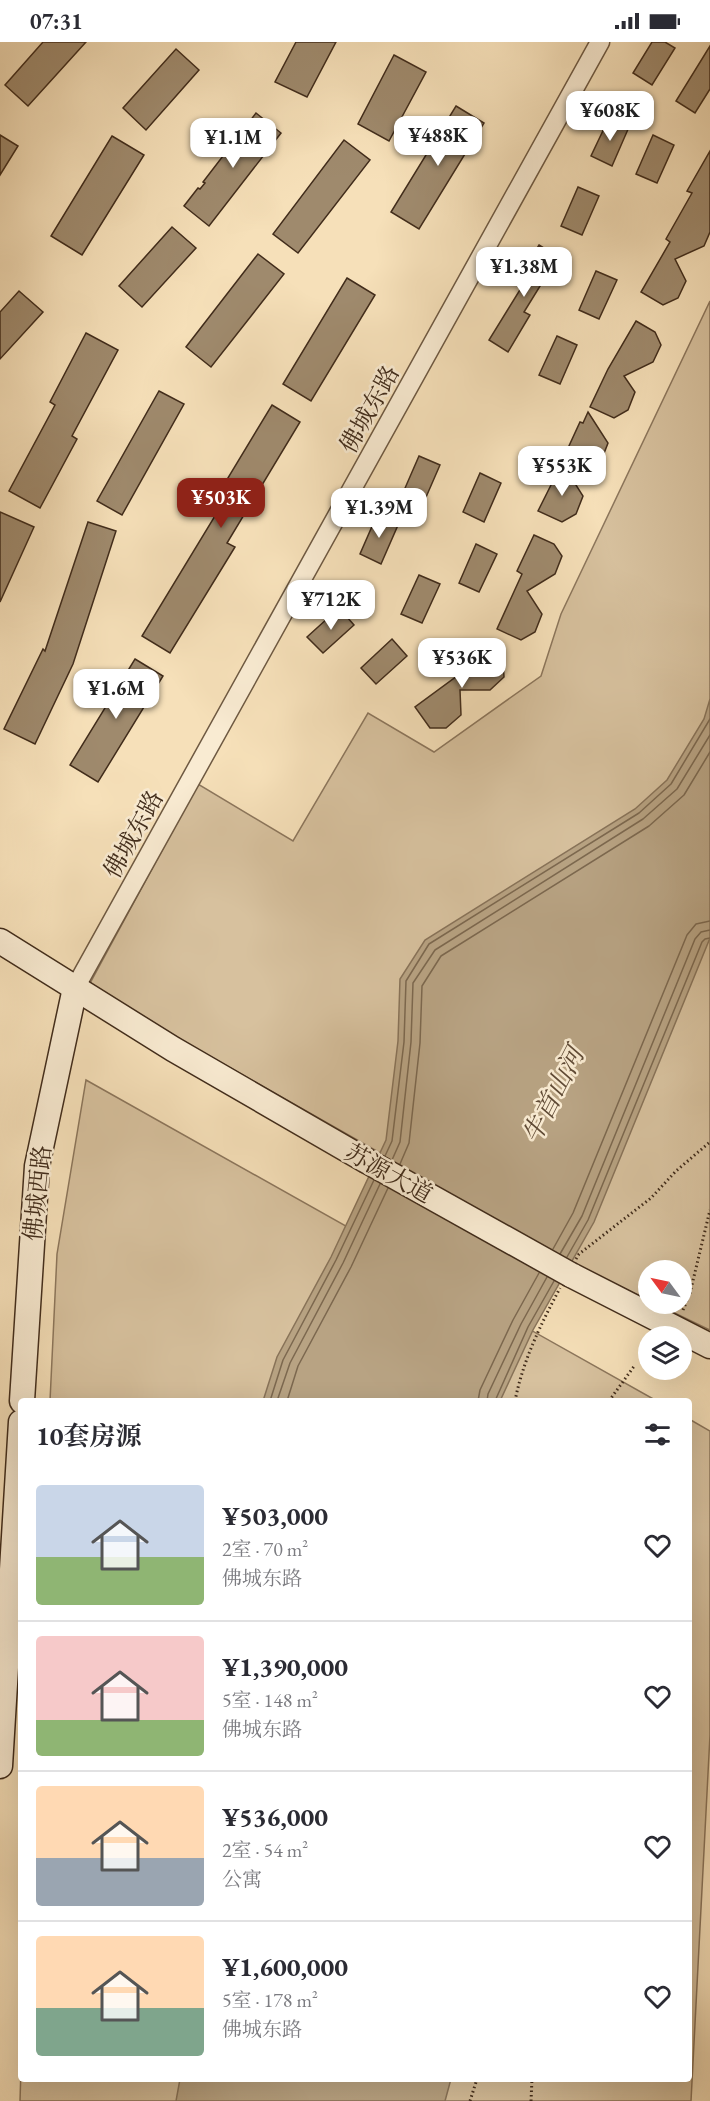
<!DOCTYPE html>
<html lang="zh">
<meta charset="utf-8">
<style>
body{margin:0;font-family:"EB Garamond","Noto Serif SC",serif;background:#f7f7f7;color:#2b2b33;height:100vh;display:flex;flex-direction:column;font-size:22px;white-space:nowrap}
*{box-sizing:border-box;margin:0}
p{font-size:20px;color:#7c7c81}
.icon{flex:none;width:33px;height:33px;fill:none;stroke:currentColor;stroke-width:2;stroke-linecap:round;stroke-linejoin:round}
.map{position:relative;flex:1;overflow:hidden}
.details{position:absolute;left:18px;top:1356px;width:674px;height:684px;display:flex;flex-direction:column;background:#fff;border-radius:6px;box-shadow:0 6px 24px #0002}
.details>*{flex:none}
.needle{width:39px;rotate:303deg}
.buttons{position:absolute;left:638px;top:1218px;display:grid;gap:12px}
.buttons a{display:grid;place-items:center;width:54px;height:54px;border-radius:50%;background:#fff;box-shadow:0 6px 24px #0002;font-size:30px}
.price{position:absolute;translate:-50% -51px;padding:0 14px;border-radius:12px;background:#fff;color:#222;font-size:20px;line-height:39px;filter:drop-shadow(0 2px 3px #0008)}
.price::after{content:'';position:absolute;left:50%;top:36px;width:18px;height:14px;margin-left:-9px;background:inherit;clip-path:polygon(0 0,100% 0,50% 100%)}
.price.active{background:#8f2418;color:#fff}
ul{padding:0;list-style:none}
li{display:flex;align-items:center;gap:18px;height:150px;padding:0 18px}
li+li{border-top:2px solid #e1e1e2}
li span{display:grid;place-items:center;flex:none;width:168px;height:120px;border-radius:6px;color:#555}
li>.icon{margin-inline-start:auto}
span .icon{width:72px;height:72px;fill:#fffc;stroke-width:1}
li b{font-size:26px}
h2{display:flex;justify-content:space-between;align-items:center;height:72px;padding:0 18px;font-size:26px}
.status{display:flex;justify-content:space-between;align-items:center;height:42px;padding:0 30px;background:#fff;direction:ltr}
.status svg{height:16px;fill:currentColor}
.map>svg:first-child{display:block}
.green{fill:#d7c19e;stroke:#8c765c;stroke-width:1.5}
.water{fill:#b8a383;stroke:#887359;stroke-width:1.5}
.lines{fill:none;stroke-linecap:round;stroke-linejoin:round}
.shore{stroke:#7c684f;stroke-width:1.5}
.building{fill:#9f8a6d;stroke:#412c1b;stroke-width:1.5}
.minor-casing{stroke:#6e5942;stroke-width:21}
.secondary-casing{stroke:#412c1b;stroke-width:27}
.path{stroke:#412c1b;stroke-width:3;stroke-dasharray:1.5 3;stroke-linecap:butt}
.minor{stroke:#f9ebd2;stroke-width:18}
.secondary{stroke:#f9ebd2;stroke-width:24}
.secondary-bridge-casing{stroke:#412c1b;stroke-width:27;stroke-linecap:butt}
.secondary-bridge{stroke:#f9ebd2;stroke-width:24}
.labels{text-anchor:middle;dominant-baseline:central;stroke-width:5;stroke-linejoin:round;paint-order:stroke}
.street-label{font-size:24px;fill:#412c1b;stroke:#f9ebd2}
.water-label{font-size:26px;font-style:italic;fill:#5f4a35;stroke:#f9ebd2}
</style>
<div class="status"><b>07:31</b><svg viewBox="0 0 49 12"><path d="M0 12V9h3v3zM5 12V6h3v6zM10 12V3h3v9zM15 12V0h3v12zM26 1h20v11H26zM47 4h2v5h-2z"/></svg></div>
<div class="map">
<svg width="710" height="2059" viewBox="0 0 710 2059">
<rect width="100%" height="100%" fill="#f6e0b9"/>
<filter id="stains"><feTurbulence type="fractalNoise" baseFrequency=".00333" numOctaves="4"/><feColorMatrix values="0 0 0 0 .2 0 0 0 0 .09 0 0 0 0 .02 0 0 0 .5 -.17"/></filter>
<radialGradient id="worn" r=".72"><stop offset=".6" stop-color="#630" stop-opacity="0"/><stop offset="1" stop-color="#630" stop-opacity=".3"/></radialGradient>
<g class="green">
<path d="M710 259V1288L656 1262H681V1228H648V1258L581 1225 88 945 198 742 293 799 368 671 434 710 541 634 561 572Z"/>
<path d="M86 1038 657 1359H50L57 1212Z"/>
<path d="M689 1377 710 1389V1693L691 2059H20L21 2026V2037H688Z"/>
</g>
<g class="water">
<path d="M710 657V896L594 1180 533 1288 500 1359H263L277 1315 331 1215 386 1098 398 999 400 937 425 898 635 767 667 738 704 677Z"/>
<path d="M180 2037H451L445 2059H176Z"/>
</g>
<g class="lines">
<g class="shore">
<path d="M385 1114 392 1099 404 1000 406 939 429 902 639 771 671 742 710 677"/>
<path d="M392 1118 400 1100 411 1000 413 941 435 908 643 777 677 747 710 693"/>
<path d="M400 1122 409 1101 420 1001 422 944 441 914 649 784 684 753 710 710"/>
<path d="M553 1207 573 1171 687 893 696 882 710 879"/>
<path d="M560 1212 582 1174 695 897 701 890 710 888"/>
<path d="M567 1215 588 1178 702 900 705 897 710 896"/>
<path d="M270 1359 283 1318 336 1218 374 1138"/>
<path d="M277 1359 290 1321 343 1221 380 1142"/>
<path d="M287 1359 298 1324 351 1225 388 1146"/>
<path d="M478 1359 480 1348 513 1278 539 1231"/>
<path d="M487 1359 488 1352 521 1282 547 1235"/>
<path d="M495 1359 528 1285 554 1239"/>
</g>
</g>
<g class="building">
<path d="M43 0H86L28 64 5 43Z"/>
<path d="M296 0H336L307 55 275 40Z"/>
<path d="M652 0H665L675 6 652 43 633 31Z"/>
<path d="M710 4V47L695 71 676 59Z"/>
<path d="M176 7 199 28 146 88 123 66Z"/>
<path d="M394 13 426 30 389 99 358 82Z"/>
<path d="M456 64 484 81 419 187 391 170Z"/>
<path d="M256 71 281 91 209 184 184 164 198 146 200 147 205 141 203 140Z"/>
<path d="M609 76 629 85 612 124 591 114Z"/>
<path d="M0 93 18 104 0 133Z"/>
<path d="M653 93 674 103 657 141 636 132Z"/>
<path d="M112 94 144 113 82 213 51 194Z"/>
<path d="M344 98 370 118 298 211 273 192Z"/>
<path d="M710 109V190L704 204 675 217 686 239 678 256 663 263 641 250 670 200 666 197 692 151 687 149Z"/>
<path d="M578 145 599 154 582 193 561 184Z"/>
<path d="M172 185 196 206 142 265 119 244Z"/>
<path d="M539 203 558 215 524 270 530 273 508 310 489 298 523 243 517 239Z"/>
<path d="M258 212 284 232 211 325 186 305Z"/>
<path d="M596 229 617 238 599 277 579 268Z"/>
<path d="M347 236 375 253 311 359 283 342Z"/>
<path d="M19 249 43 270 0 317V270Z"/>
<path d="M636 279 655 290 661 303 653 320 624 334 635 350 628 368 614 376 590 365 608 327Z"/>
<path d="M86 291 118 308 72 394 77 397 40 466 9 449 55 363 50 360Z"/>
<path d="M557 294 577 303 560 342 539 333Z"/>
<path d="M159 349 184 362 122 473 97 459Z"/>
<path d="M272 363 300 380 227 501 235 505 170 611 142 594 215 474 208 469Z"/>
<path d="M588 370 608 401 601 419 587 428 563 417 580 380 583 381Z"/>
<path d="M419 414 440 423 423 462 402 453Z"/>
<path d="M562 421 583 454 576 472 562 480 538 469Z"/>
<path d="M480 431 501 441 484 480 463 470Z"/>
<path d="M0 470 34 485 0 560Z"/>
<path d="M377 473 398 483 381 522 360 512Z"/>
<path d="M88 480 116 489 73 622 35 702 4 687 43 607 45 609Z"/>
<path d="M534 493 554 502 562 514 555 532 527 549 542 572 535 590 521 598 497 587 522 532 517 529Z"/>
<path d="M476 502 497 512 479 550 459 541Z"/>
<path d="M419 533 440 542 422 581 401 572Z"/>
<path d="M339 566 354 583 323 611 307 595Z"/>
<path d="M392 597 407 614 376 642 361 626Z"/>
<path d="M490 603 503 620 504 635 490 648H460L461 673 446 686H430L415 665 461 631 458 627Z"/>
<path d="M135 617 163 634 98 740 70 723Z"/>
</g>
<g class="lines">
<defs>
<path id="minor" d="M75 946 600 0"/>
<g id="secondary">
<path d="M0 899 173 1007 365 1118"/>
<path d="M571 1233 710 1304"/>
<path d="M22 1359 37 1124 75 946"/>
<path d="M0 1724 21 1380"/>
</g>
</defs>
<use href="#minor" class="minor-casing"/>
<use href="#secondary" class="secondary-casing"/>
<g class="path">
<path d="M576 1217 579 1212 651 1156 676 1129 710 1100"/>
<path d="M683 1268 690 1251 710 1168"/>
<path d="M515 1359C523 1318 541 1282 560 1246"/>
<path d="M609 1359 635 1323"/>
<path d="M470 2059 477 2037"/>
<path d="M531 2059 532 2037"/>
</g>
<use href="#minor" class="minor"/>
<use href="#secondary" class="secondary"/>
<defs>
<path id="secondary-bridge" d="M365 1118 571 1233"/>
</defs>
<use href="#secondary-bridge" class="secondary-bridge-casing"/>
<use href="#secondary-bridge" class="secondary-bridge"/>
</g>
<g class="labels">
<g class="street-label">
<text transform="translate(369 367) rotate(-61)">佛城东路</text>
<text transform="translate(133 792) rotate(-61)">佛城东路</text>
<text transform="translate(389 1131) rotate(29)">苏源大道</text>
<text transform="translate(37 1151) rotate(-84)">佛城西路</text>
</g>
<g class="water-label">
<text transform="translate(553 1053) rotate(-63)">牛首山河</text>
</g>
</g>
<rect width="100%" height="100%" filter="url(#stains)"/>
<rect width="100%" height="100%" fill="url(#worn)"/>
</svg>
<div class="buttons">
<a><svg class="needle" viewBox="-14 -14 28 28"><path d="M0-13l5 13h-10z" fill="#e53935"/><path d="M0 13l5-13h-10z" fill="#7c7c81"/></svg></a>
<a><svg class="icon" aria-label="layers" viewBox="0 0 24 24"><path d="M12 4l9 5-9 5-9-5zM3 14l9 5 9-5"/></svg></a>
</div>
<b class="price" style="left:610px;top:100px">¥608K</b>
<b class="price" style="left:438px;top:125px">¥488K</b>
<b class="price" style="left:233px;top:127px">¥1.1M</b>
<b class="price" style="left:524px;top:256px">¥1.38M</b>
<b class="price" style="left:562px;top:455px">¥553K</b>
<b class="price active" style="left:221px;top:487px">¥503K</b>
<b class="price" style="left:379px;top:497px">¥1.39M</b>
<b class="price" style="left:331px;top:589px">¥712K</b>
<b class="price" style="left:462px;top:647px">¥536K</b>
<b class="price" style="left:116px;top:678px">¥1.6M</b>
<section class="details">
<h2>10套房源<svg class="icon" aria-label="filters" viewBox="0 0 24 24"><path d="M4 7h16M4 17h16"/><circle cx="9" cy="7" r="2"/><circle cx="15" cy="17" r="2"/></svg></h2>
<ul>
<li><span style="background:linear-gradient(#c9d6e8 60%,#8fb573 0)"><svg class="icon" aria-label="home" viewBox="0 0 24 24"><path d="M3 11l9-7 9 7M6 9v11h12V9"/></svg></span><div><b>¥503,000</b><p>2室 · 70 m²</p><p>佛城东路</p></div><svg class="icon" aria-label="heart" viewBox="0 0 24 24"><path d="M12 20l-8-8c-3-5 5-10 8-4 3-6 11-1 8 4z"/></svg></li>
<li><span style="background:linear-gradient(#f6c9c9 70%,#8fb573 0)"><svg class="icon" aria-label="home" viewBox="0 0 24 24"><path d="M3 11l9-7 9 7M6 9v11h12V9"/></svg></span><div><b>¥1,390,000</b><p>5室 · 148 m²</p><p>佛城东路</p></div><svg class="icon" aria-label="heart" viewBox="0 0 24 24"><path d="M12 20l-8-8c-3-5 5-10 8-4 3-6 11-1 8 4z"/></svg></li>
<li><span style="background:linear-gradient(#ffd9b3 60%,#9aa5b1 0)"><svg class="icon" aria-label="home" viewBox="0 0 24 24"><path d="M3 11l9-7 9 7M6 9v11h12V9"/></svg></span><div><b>¥536,000</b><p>2室 · 54 m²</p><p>公寓</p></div><svg class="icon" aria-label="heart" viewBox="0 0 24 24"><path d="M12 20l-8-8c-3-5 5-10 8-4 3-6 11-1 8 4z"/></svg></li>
<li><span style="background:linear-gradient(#ffd9b3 60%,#7fa58c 0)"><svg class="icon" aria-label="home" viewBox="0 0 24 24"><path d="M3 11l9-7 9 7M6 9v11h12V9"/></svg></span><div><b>¥1,600,000</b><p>5室 · 178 m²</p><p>佛城东路</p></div><svg class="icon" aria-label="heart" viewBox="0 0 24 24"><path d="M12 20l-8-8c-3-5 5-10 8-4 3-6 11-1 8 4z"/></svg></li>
</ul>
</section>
</div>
